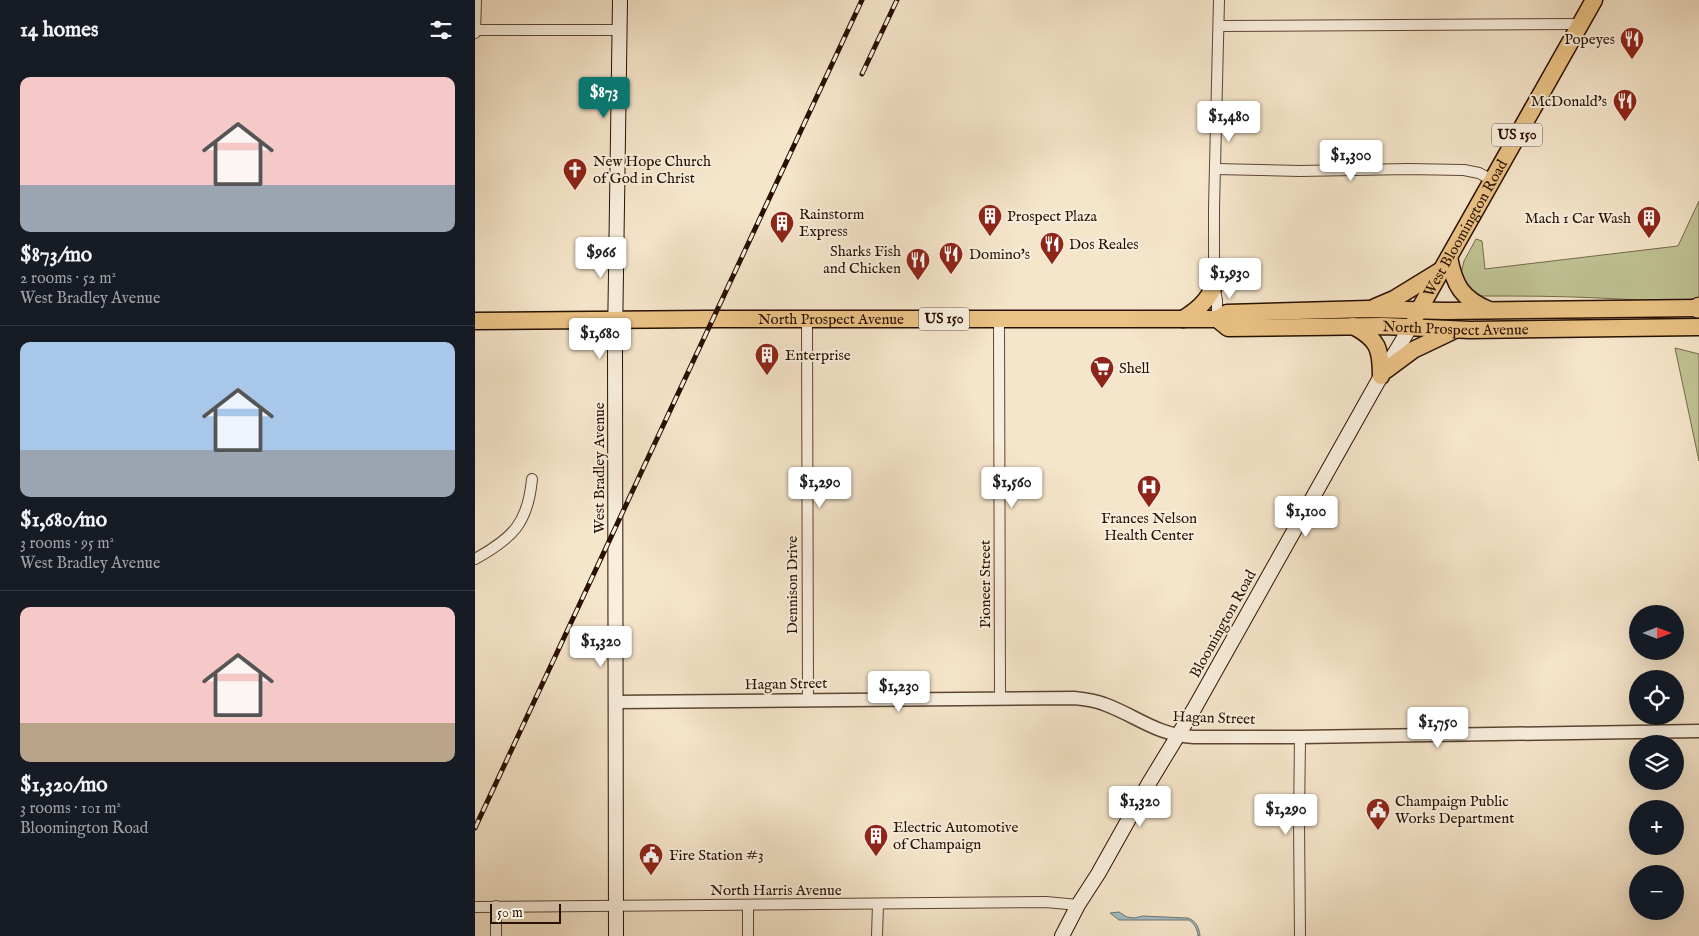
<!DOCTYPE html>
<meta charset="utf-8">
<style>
body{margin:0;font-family:"IM FELL English",serif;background:#242831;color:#f1f3f6;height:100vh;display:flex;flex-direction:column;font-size:19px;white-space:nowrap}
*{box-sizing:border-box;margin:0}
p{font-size:16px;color:#9ea1a6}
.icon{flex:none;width:28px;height:28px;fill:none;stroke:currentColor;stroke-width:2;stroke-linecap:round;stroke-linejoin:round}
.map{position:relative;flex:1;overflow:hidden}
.drawer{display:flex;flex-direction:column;background:#171b24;width:475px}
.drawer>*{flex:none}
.needle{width:32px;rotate:90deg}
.buttons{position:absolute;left:1154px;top:605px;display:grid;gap:10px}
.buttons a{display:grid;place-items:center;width:55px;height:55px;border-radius:50%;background:#171b24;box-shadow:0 5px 20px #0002;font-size:25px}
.scale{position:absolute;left:15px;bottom:12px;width:71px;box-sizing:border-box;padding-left:5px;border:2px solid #291000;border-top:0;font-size:14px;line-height:18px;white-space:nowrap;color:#291000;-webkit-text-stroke:4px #f8eedd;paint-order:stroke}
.price{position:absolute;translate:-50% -42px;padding:0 11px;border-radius:5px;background:#fff;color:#222;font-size:16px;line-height:32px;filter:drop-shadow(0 1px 2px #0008)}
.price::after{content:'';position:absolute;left:50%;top:30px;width:15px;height:11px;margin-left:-8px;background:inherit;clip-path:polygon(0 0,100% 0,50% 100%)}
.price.on{background:#0f766e;color:#fff}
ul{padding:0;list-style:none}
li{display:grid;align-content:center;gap:10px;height:265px;padding:0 20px}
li+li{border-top:1px solid #363941}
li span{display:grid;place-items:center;height:155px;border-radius:10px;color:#555}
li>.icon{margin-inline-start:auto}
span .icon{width:90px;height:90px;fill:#fffc;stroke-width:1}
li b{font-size:21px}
h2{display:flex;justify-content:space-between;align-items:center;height:60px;padding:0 20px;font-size:21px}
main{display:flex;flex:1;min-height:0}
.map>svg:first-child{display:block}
.green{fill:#c0c394;stroke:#746a4a}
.water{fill:#a1bcc1;stroke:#717774}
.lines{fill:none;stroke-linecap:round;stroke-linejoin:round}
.minor-casing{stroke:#5c4532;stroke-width:12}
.tertiary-casing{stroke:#5c4532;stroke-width:15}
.secondary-casing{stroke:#291000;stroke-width:16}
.primary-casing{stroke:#291000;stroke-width:19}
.motorway-casing{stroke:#291000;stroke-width:21}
.minor{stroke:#f8eedd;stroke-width:10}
.tertiary{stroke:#f8eedd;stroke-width:12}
.secondary{stroke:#f8eedd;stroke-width:14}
.primary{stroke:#eac285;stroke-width:16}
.motorway{stroke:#eac285;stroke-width:19}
.rail-casing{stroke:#291000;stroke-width:5}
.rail{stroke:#f8eedd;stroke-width:3;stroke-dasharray:9;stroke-linecap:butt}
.labels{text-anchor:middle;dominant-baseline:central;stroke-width:4;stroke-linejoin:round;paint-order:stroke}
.shield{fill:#f8eedd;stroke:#675342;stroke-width:1}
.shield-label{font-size:14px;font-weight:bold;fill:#291000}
.poi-label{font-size:15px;fill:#291000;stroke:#f8eedd;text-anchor:start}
.street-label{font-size:15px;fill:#291000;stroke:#f8eedd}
</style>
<main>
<section class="drawer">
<h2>14 homes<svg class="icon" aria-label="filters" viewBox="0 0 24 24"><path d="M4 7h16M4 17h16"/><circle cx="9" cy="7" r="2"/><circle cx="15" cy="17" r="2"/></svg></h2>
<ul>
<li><span style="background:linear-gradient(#f6c9c9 70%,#9aa5b1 0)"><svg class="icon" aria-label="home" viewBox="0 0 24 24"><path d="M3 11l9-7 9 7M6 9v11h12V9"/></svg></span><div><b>$873/mo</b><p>2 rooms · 52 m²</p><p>West Bradley Avenue</p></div></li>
<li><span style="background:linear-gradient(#a9c7e8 70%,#9aa5b1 0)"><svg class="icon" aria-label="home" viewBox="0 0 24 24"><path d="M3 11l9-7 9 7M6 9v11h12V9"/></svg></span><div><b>$1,680/mo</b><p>3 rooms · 95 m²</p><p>West Bradley Avenue</p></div></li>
<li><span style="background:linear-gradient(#f6c9c9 75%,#b9a48a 0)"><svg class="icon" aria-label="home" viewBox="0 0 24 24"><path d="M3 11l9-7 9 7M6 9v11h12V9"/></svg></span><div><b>$1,320/mo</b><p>3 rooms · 101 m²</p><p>Bloomington Road</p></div></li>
</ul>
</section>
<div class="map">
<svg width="1224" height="936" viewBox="0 0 1224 936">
<rect width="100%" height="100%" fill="#f5e5ca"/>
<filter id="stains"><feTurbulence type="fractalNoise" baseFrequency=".004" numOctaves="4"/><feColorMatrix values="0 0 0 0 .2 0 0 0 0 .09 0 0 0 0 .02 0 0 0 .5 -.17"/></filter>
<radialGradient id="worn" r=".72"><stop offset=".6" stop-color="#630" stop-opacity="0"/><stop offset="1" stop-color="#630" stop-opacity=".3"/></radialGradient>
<g class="green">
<path d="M1224 201V298C1194 304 1156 299 1124 298 1085 296 1045 296 1005 296L992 291 985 278 989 261 1001 239 1007 241 1010 269 1203 246Z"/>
<path d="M1200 348 1224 354V461Z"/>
</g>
<path class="water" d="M644 912 652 917 659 918 668 916 713 918C721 921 724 927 725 936H723C722 929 720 924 714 920H644L635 913Z"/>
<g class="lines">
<defs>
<g id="minor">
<path d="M744 26 1106 24"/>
<path d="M0 30H145"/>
<path d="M0 33 1 0"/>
<path d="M740 169 825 171 933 169 989 170 1004 173 1017 180"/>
<path d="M332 319 333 700"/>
<path d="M524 319 525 699"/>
<path d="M742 319V300L739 286V208L744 0"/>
<path d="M0 559C38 538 53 523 57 479"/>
<path d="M21 906V936"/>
<path d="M0 907 571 902 603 905"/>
<path d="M273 936V906"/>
<path d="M402 936 403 904"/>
<path d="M825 936 824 821 825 737"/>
</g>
<path id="tertiary" d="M141 702 599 698C609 699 619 700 629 704 662 716 681 735 719 737H825L1224 731"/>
<g id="secondary">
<path d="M141 936 140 340 145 0"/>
<path d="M587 936 603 905 623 874 674 783 719 709 906 376 936 326"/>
</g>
<g id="primary">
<path d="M974 257C979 285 987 299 1014 310"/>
<path d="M900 307 919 299 963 272"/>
<path id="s1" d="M940 317 1119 0"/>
<path d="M708 319C722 310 732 302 739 286"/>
<path id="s2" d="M742 319 753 328 909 326 995 330 1224 327"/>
<path id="s3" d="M0 321 231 319H742L752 313 893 309 970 311 1224 308"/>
<path d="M878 326C903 339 906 349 906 376"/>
<path d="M911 370 938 350 980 330"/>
</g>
<path id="motorway" d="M1223 308 1224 307"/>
</defs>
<use href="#minor" class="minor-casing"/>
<use href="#tertiary" class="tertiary-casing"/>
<use href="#secondary" class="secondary-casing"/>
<use href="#primary" class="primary-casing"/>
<use href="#motorway" class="motorway-casing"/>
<use href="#minor" class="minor"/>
<use href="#tertiary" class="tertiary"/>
<use href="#secondary" class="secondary"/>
<use href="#primary" class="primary"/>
<use href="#motorway" class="motorway"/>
<defs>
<g id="rail">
<path d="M387 74 422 0"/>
<path d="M0 828 387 0"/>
</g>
</defs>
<use href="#rail" class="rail-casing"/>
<use href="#rail" class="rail"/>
</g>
<defs>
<symbol id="restaurant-pin" viewBox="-11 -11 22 30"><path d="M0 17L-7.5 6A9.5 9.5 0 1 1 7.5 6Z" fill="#8f2418" stroke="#f8eedd"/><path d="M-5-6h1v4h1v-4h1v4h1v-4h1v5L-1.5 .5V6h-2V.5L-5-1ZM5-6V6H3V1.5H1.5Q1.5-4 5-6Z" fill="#fff"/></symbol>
<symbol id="church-pin" viewBox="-11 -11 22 30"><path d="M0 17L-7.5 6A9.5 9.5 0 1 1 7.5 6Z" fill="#8f2418" stroke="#f8eedd"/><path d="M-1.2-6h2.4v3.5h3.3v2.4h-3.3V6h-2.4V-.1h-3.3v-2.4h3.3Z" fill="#fff"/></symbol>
<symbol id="building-pin" viewBox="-11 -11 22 30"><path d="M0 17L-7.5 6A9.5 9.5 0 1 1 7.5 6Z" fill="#8f2418" stroke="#f8eedd"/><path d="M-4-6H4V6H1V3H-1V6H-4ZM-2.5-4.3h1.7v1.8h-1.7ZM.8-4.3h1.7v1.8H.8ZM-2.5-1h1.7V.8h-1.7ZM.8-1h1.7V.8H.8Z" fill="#fff"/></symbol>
<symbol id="supermarket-pin" viewBox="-11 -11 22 30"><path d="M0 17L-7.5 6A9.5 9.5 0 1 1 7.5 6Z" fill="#8f2418" stroke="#f8eedd"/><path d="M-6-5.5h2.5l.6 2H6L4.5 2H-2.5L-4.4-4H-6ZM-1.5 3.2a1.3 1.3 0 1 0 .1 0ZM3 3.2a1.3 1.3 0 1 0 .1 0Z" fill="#fff"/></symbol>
<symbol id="hospital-pin" viewBox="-11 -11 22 30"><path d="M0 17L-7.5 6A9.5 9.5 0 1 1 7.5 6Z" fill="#8f2418" stroke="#f8eedd"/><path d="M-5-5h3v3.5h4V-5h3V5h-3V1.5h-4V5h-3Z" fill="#fff"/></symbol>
<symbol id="civic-pin" viewBox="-11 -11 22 30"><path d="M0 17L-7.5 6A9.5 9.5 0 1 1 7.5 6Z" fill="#8f2418" stroke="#f8eedd"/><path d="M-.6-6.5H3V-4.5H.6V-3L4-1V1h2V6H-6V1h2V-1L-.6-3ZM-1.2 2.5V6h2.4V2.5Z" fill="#fff"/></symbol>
</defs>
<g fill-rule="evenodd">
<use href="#restaurant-pin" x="1143" y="25" width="28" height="38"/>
<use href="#restaurant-pin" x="1136" y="87" width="28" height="38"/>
<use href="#church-pin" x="86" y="156" width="28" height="38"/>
<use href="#building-pin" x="501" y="202" width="28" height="38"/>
<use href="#building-pin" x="1160" y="204" width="28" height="38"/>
<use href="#building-pin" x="293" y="209" width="28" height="38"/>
<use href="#restaurant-pin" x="563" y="230" width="28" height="38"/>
<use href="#restaurant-pin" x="462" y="240" width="28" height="38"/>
<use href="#restaurant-pin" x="429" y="246" width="28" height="38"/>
<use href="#building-pin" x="278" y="341" width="28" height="38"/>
<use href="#supermarket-pin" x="613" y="354" width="28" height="38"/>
<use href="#hospital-pin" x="660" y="473" width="28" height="38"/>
<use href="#civic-pin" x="889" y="796" width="28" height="38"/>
<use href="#building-pin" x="387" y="822" width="28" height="38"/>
<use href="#civic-pin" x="162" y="841" width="28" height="38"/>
</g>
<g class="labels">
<g class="shield">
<rect x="1017" y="123.5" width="50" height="23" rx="4"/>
<rect x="444" y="307.5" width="50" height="23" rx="4"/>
</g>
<g class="shield-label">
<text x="1042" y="135">US 150</text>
<text x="469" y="319">US 150</text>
</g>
<g class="poi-label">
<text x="1140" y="39" text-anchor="end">Popeyes</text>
<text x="1132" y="101" text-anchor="end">McDonald's</text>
<text x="118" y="161">New Hope Church<tspan x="118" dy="17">of God in Christ</tspan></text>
<text x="324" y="214">Rainstorm<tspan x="324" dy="17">Express</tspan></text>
<text x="532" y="216">Prospect Plaza</text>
<text x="1156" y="218" text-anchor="end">Mach 1 Car Wash</text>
<text x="594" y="244">Dos Reales</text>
<text x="426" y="251" text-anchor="end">Sharks Fish<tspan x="426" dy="17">and Chicken</tspan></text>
<text x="494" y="254">Domino's</text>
<text x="310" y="355">Enterprise</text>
<text x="644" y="368">Shell</text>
<text x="674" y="518" text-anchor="middle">Frances Nelson<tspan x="674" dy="17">Health Center</tspan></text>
<text x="920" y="801">Champaign Public<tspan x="920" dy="17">Works Department</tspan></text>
<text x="418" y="827">Electric Automotive<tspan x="418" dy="17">of Champaign</tspan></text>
<text x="194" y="855">Fire Station #3</text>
</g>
<g class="street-label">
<text stroke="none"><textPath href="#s1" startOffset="102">West Bloomington Road</textPath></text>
<text stroke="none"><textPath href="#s3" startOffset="356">North Prospect Avenue</textPath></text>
<text stroke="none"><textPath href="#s2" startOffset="242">North Prospect Avenue</textPath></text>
<text transform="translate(124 468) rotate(-90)">West Bradley Avenue</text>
<text transform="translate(510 584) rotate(-90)">Pioneer Street</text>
<text transform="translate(317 585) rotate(-90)">Dennison Drive</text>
<text transform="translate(748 624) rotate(-61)">Bloomington Road</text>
<text transform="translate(311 684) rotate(-1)">Hagan Street</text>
<text transform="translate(739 718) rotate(2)">Hagan Street</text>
<text x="301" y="890">North Harris Avenue</text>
</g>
</g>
<rect width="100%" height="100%" filter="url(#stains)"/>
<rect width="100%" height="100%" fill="url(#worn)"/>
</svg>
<div class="buttons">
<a><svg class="needle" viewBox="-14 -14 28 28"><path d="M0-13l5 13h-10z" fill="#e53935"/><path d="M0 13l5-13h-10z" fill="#9ea1a6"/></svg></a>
<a><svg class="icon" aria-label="locate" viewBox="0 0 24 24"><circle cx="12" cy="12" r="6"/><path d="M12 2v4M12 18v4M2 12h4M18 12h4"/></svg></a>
<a><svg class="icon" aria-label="layers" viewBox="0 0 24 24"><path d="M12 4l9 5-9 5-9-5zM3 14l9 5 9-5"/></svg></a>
<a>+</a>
<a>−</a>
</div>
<div class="scale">50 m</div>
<b class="price on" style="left:129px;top:119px">$873</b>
<b class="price" style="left:754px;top:143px">$1,480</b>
<b class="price" style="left:876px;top:182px">$1,300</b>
<b class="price" style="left:126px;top:279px">$966</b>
<b class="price" style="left:755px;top:300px">$1,930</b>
<b class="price" style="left:125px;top:360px">$1,680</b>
<b class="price" style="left:345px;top:509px">$1,290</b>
<b class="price" style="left:537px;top:509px">$1,560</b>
<b class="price" style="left:831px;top:538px">$1,100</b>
<b class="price" style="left:126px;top:668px">$1,320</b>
<b class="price" style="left:424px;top:713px">$1,230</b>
<b class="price" style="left:963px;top:749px">$1,750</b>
<b class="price" style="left:665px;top:828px">$1,320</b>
<b class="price" style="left:811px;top:836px">$1,290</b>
</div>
</main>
